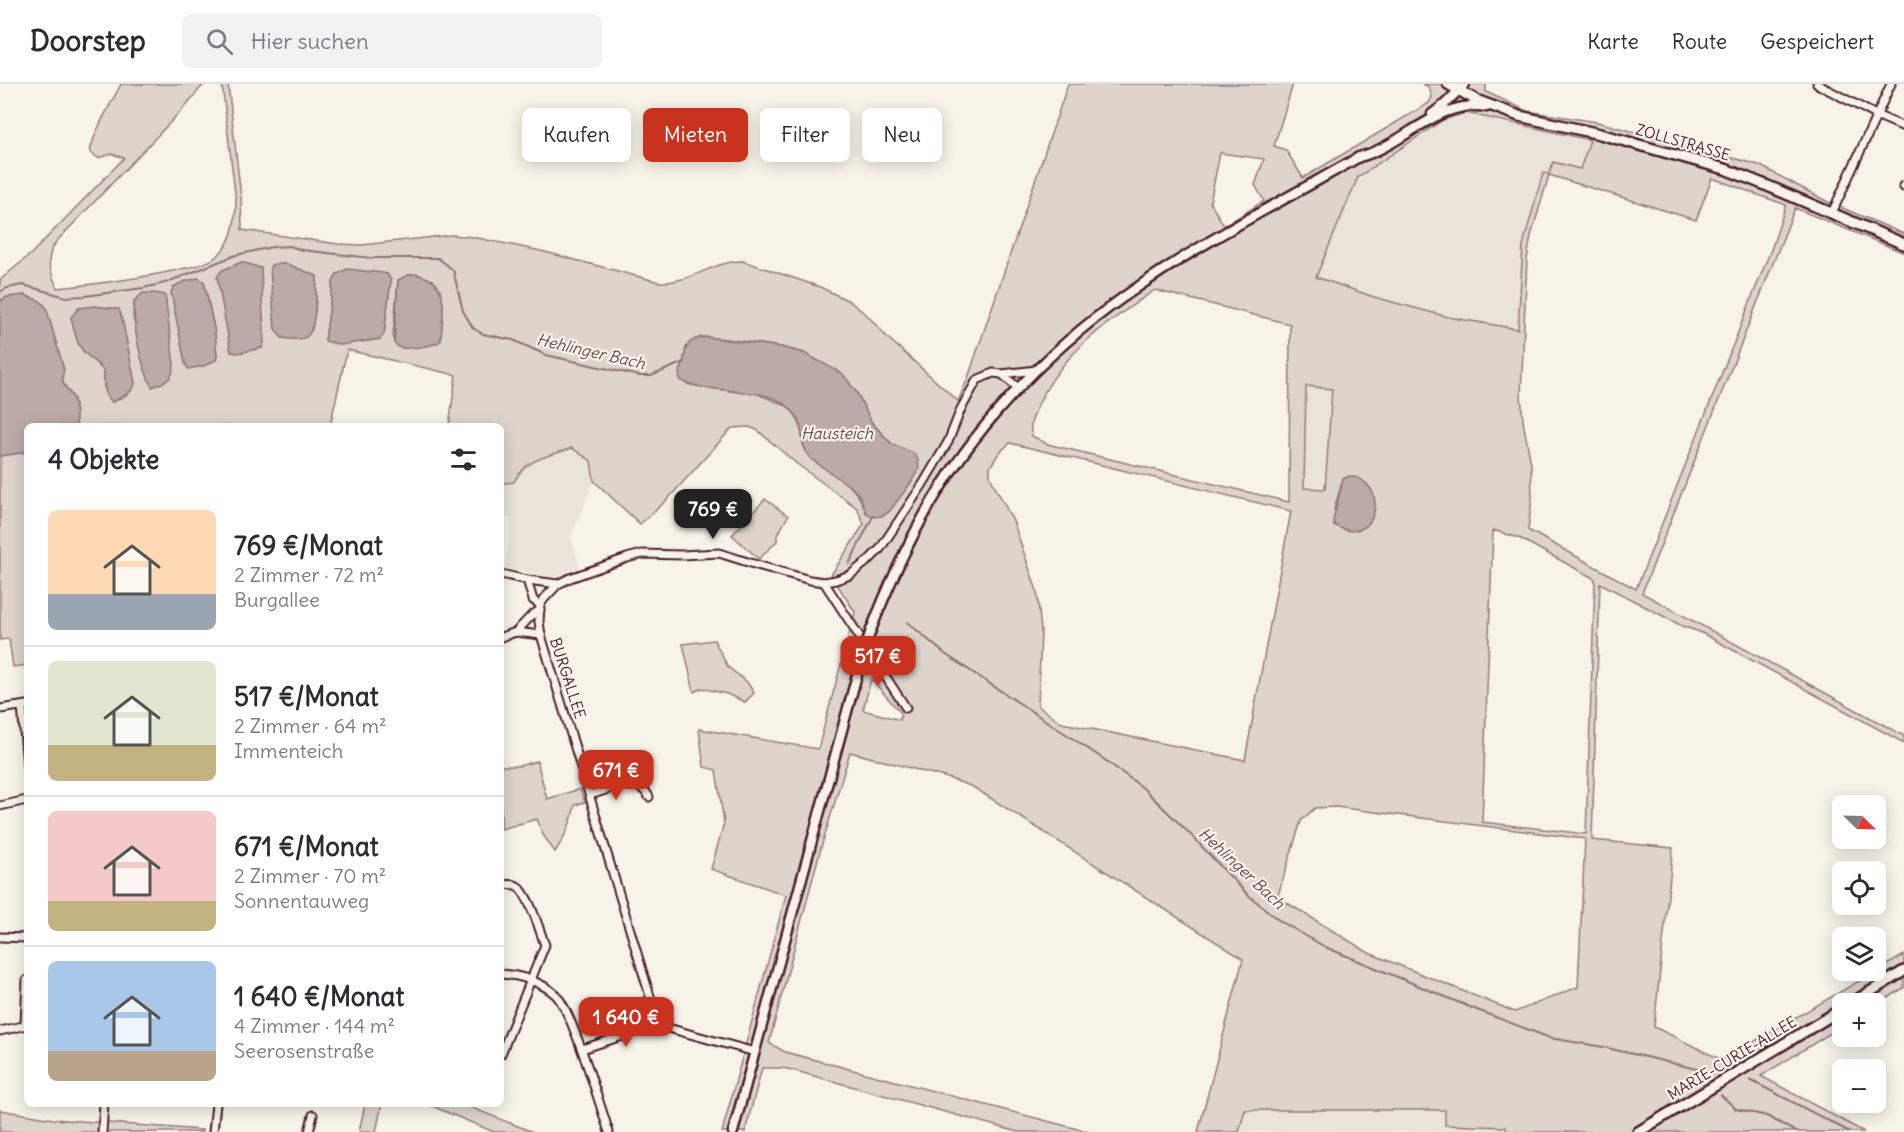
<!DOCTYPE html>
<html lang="de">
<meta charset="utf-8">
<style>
body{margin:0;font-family:Delius,sans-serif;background:#f2f2f3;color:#2b2b33;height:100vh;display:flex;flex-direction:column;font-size:22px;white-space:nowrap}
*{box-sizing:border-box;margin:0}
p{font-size:20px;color:#7c7c81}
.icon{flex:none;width:33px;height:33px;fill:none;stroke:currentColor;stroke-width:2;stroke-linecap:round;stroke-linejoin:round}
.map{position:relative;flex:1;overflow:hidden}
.panel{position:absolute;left:24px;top:339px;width:480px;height:684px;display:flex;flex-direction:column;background:#fff;border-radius:9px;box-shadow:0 3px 15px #0003}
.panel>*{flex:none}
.hud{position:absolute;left:522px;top:24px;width:570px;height:54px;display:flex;gap:12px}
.needle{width:39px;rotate:113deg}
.controls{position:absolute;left:1832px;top:711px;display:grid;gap:12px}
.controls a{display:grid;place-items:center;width:54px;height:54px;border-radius:9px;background:#fff;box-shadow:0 3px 15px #0003;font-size:30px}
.price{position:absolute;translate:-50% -51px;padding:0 14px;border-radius:12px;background:#c8321e;color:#fff;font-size:20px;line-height:39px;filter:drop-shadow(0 2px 3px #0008)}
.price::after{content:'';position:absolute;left:50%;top:36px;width:18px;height:14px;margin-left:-9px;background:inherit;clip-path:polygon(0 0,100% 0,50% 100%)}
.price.selected{background:#222;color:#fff}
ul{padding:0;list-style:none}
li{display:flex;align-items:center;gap:18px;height:150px;padding:0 24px}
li+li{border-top:2px solid #e1e1e2}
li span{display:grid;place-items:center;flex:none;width:168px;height:120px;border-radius:9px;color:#555}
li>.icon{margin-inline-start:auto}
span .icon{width:72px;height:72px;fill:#fffc;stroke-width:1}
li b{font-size:26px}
h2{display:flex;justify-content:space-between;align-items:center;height:72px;padding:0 24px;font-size:26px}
.pill{padding:0 21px;border-radius:9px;background:#fff;box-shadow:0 3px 15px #0003;font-size:21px;line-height:54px}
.pill.selected{background:#c8321e;color:#fff}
header{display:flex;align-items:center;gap:36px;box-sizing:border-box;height:84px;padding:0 30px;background:#fff;border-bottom:2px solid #e1e1e2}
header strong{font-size:28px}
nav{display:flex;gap:33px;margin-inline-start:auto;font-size:21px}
.search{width:420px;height:54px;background:#f2f2f3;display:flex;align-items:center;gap:15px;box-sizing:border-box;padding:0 21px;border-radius:9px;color:#7c7c81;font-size:22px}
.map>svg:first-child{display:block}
.built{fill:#eae3da}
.green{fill:#ded4cc;stroke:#947a7c;stroke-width:1.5;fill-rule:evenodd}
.water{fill:#bcaaa7;stroke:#8e7275;stroke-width:1.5}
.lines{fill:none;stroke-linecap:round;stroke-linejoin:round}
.stream{stroke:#8e7275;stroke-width:2}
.minor-casing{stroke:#4a1f2b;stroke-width:11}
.tertiary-casing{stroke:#4a1f2b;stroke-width:13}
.secondary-casing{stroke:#4a1f2b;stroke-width:14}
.minor{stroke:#f7f3e8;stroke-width:7}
.tertiary{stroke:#f7f3e8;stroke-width:8}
.secondary{stroke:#f7f3e8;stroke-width:9}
.tertiary-bridge-casing{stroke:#4a1f2b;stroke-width:13;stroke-linecap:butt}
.tertiary-bridge{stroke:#f7f3e8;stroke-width:8}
.labels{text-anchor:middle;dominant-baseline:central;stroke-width:4.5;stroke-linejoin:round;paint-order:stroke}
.street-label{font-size:15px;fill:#4a1f2b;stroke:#f7f3e8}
.water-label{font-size:16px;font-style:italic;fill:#6c4950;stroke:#f7f3e8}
</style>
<header>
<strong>Doorstep</strong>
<div class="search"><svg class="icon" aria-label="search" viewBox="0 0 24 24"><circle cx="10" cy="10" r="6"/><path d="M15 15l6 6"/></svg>Hier suchen</div>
<nav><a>Karte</a><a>Route</a><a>Gespeichert</a></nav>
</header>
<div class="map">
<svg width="1904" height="1048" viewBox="0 0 1904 1048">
<rect width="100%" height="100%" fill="#f7f3e8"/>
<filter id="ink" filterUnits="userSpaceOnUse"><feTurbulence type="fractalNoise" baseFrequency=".0167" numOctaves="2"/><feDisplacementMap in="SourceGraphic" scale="12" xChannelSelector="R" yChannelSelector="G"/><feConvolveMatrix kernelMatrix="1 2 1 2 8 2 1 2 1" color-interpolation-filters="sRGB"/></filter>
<g filter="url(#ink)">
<g class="built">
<path d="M1466 29 1590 56 1580 85 1549 91 1523 161 1518 245 1448 233 1374 213 1316 193 1358 93 1443 36Z"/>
<path d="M1306 302 1332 305 1325 405 1304 404Z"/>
<path d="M572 364 591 377 594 397 571 453 580 483 553 493 505 485 511 434 501 432V398L507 399 514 398 518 388 528 380 543 373Z"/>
<path d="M1245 1026H1445V1041L1507 1043V1048H1239Z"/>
</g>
<g class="green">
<path d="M121 0H204L182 26 56 158C44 176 50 185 57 204 97 200 137 195 177 186 190 183 206 181 217 172 233 159 236 136 236 117L222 0H228L241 113 242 146 338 160 362 161 452 151 473 153 545 168 659 198C689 200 713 177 743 177L820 203 849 217 868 232 888 254 958 317 968 294 1068 0H1293L1274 62 1286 66 1303 94 1429 19 1432 13 1429 3 1423 0H1486V8L1527 27 1597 38 1759 81 1826 117 1904 150V169L1795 124 1642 509 1904 652V659L1700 548 1682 542 1600 499 1592 756 1673 764 1654 943 1722 976 1904 871V904L1875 922V920H1842V942L1761 992 1864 1048H1507L1506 1043 1445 1041V1026H1245L1239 1048H1198L1243 875 973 703 948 694 850 668 820 767 769 959 785 968 1089 1048H1018L792 986 782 984H762L745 1048H722L786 811 711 785 724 739 716 686 704 683 699 645 818 665 855 528 831 491 864 440 857 424 797 380 757 346 749 343 732 344 666 417 640 440 594 397 591 377 572 364C550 372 525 374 514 398L507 399 501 398V342H449L456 291 347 266 330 342H76L74 315 63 300 62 292 7 213 0 217V196L32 169 124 74 112 70 98 74 90 68C94 47 111 20 121 0ZM1466 29 1590 56 1580 85 1553 78 1549 90 1543 89 1523 161 1518 245 1448 233 1374 213 1316 193 1358 93 1443 36ZM1220 69 1264 75 1255 101 1264 117 1224 142 1210 118ZM1549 91 1696 136 1712 94 1786 121 1772 163 1636 505 1528 446 1532 414 1531 380 1523 337 1521 310 1527 175 1531 152ZM242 178 261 216 264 244 262 264 256 265 233 182ZM287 180 317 193 315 227 312 245ZM337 190H387L391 196 384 250 380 255 353 259 325 257 333 199ZM198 194 204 198 215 249 217 273 173 203 183 198ZM426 194 433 196 443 221 441 256 402 264 394 259 393 252 398 196ZM1155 206 1290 240 1289 418 1047 360 1032 352C1028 340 1034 332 1038 321 1062 268 1108 238 1155 206ZM165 211 168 244 144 283 133 232 134 217ZM701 253 727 255 781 263 804 269 857 309 872 339 892 360 863 422C856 400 830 389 811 375L806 369 803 360 801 344 797 332 787 322 753 308 743 309 687 300 679 289 682 285 686 263ZM85 269 135 299 128 310 112 318 104 304V287L93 275ZM1306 302 1332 305 1325 405 1304 404ZM1010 359 1291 427 1245 676 1062 639 1038 622 1041 547 1037 507 1013 437 990 393V383L999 369ZM1343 395 1340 444 1334 425ZM1493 446 1519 454 1595 495 1586 750 1482 738ZM871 595 901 629 900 636 863 626ZM1336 723 1585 755 1578 903 1515 928 1369 869 1284 817 1277 814 1301 737 1315 724Z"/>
<path d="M27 368V581L13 583 9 555 0 556V372Z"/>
<path d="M765 415 788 432 777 452V457L759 475 732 451Z"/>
<path d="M714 556 728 583 747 598 754 609 745 618 727 610 702 604 694 608 683 560Z"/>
<path d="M537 677 547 715 580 705 585 718 575 721C572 739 565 752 555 768L543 751 537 735 501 745V682H519Z"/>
<path d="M365 1020H382L376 1048H359Z"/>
<path d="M427 1020H462L533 1048H494Z"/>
<path d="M0 1026 53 1035 202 1046V1048H0Z"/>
</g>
<g class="water">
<path d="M242 178 261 184 264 259 262 264 238 269 231 268 217 193 222 186Z"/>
<path d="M280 179 287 180 317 192C316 204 317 247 306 253 300 257 289 255 282 254L275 245 270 185 271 181Z"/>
<path d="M347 185 383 189 387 190 391 196 384 250 380 255 341 261 325 257 333 198 337 190Z"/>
<path d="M417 190C421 192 427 193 431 196 450 206 441 239 441 256 436 262 411 265 402 264 399 264 397 262 394 259L398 196 408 191Z"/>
<path d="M198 194 204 198 215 249 217 273 216 276 204 282 188 285 185 279 171 208C175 198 188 197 198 194Z"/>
<path d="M143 209H155L165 211 174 281C172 297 167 297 152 303 140 278 133 245 134 217Z"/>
<path d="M24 211 40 217 46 223 64 286C58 302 70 304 74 317 76 325 76 334 76 342H27V368L0 372V217L7 213Z"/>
<path d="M94 222 119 225 122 234 135 299C133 310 121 313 112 318 103 310 104 299 104 287 98 280 92 276 86 270 76 261 74 245 71 233L79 224Z"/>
<path d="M707 253 781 263 804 269 843 290 857 309 872 339 892 360 914 369 918 376 919 384 910 400 889 428 882 432 873 433 866 429 860 412 851 403 811 375C799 361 805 346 796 332 775 297 712 314 680 296L679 289C690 272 677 255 707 253Z"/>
<path d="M1349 392C1391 396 1379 467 1334 441L1333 436 1343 395Z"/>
</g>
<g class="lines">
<g class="stream">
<path d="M0 208 7 204 23 201 66 213 85 212 143 204 165 199 236 171 272 163 290 162 302 166 371 174H438L453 186 463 227 473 244 483 250 513 256 546 271 640 292H651L684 278"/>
<path d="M849 480 873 432"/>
<path d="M907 538 945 570 1105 676 1143 704 1188 748 1247 810 1280 837 1325 863 1477 926 1550 954 1603 963 1701 986 1709 993"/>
<path d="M1750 996 1850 1048"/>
<path d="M1721 1011 1736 1025 1767 1032 1796 1048"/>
</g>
<defs>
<g id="minor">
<path d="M1817 0 1876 31 1904 43"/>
<path d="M1903 102 1904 103"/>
<path d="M1832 129 1891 0"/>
<path d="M1002 290 1018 304"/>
<path d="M501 490 527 496 533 516 540 521"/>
<path d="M527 496 558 500"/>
<path d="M824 498 906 624"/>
<path d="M516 548 531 532 540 526"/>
<path d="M501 553 516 548 541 551"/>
<path d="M22 622 27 682"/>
<path d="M0 625 27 621"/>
<path d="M590 711C608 706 638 690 649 713"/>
<path d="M0 722 27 716"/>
<path d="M501 801C505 801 511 800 515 801 528 805 540 848 545 861L501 970"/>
<path d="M0 853 27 854"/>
<path d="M501 890C520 891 542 898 556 911 565 921 570 936 575 948 588 981 598 1015 609 1048"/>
<path d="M25 941 27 896"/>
<path d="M0 947 27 941"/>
<path d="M582 965 644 945 659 937"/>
<path d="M755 968 668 944 661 940 656 932 541 551 539 538 540 521 544 515 558 500 570 494 627 474 642 470 682 471 719 469 757 481 810 496 824 498 836 496 850 491 869 476 880 465 923 400 948 358 961 325 977 296 993 289 1002 290 1036 286"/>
<path d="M102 1048 104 1020"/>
<path d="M213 1048 216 1020"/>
<path d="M309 1048 313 1031"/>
</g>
<g id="tertiary">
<path d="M1432 30 1444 21 1465 0"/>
<path d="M871 546C886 508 902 471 922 435 970 347 1043 270 1125 212 1199 159 1281 118 1359 73 1403 62 1439 14 1487 23"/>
<path d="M733 1048 861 576"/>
</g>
<g id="secondary">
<path d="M1448 0 1476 16 1519 32 1600 50 1725 85 1763 100 1904 160"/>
<path d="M1850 920 1904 887"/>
<path d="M1638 1048 1842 925"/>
</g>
</defs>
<use href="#minor" class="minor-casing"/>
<use href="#tertiary" class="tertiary-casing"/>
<use href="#secondary" class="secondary-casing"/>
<use href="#minor" class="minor"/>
<use href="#tertiary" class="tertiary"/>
<use href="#secondary" class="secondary"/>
<defs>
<path id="tertiary-bridge" d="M861 576 871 546"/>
</defs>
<use href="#tertiary-bridge" class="tertiary-bridge-casing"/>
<use href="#tertiary-bridge" class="tertiary-bridge"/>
</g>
</g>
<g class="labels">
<g class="street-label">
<text transform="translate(1683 58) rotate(16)">ZOLLSTRASSE</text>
<text transform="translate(568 594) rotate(72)">BURGALLEE</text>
<text transform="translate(1732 974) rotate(-31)">MARIE-CURIE-ALLEE</text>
</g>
<g class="water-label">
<text transform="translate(591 267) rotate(13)">Hehlinger Bach</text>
<text x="837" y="349">Hausteich</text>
<text transform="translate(1242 784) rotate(43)">Hehlinger Bach</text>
</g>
</g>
</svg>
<div class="controls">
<a><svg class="needle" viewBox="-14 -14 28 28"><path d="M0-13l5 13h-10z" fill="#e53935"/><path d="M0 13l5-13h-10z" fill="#7c7c81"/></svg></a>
<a><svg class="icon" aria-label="locate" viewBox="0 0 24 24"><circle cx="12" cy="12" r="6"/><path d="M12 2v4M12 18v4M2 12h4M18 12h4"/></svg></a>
<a><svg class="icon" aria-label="layers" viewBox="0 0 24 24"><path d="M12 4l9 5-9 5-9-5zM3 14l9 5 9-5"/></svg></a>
<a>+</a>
<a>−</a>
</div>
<b class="price selected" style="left:713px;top:456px">769 €</b>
<b class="price" style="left:878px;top:603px">517 €</b>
<b class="price" style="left:616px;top:717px">671 €</b>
<b class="price" style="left:626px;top:964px">1 640 €</b>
<div class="hud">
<a class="pill">Kaufen</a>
<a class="pill selected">Mieten</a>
<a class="pill">Filter</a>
<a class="pill">Neu</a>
</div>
<section class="panel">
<h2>4 Objekte<svg class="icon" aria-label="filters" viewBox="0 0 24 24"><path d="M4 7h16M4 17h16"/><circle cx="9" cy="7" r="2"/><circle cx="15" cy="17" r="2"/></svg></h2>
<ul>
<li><span style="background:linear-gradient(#ffd9b3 70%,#9aa5b1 0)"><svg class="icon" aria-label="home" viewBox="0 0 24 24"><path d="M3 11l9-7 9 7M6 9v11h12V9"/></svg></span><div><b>769 €/Monat</b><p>2 Zimmer · 72 m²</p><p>Burgallee</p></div></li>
<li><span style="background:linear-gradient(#dfe7d0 70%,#c2b280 0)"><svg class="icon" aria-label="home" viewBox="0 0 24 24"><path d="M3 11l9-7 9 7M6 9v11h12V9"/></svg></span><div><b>517 €/Monat</b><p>2 Zimmer · 64 m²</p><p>Immenteich</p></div></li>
<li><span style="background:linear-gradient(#f6c9c9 75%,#c2b280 0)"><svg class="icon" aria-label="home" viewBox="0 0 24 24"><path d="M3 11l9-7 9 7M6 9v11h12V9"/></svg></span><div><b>671 €/Monat</b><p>2 Zimmer · 70 m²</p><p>Sonnentauweg</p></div></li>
<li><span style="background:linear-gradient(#a9c7e8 75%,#b9a48a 0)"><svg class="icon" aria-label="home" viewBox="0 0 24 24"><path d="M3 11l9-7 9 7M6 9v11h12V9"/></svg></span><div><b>1 640 €/Monat</b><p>4 Zimmer · 144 m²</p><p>Seerosenstraße</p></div></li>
</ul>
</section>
</div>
